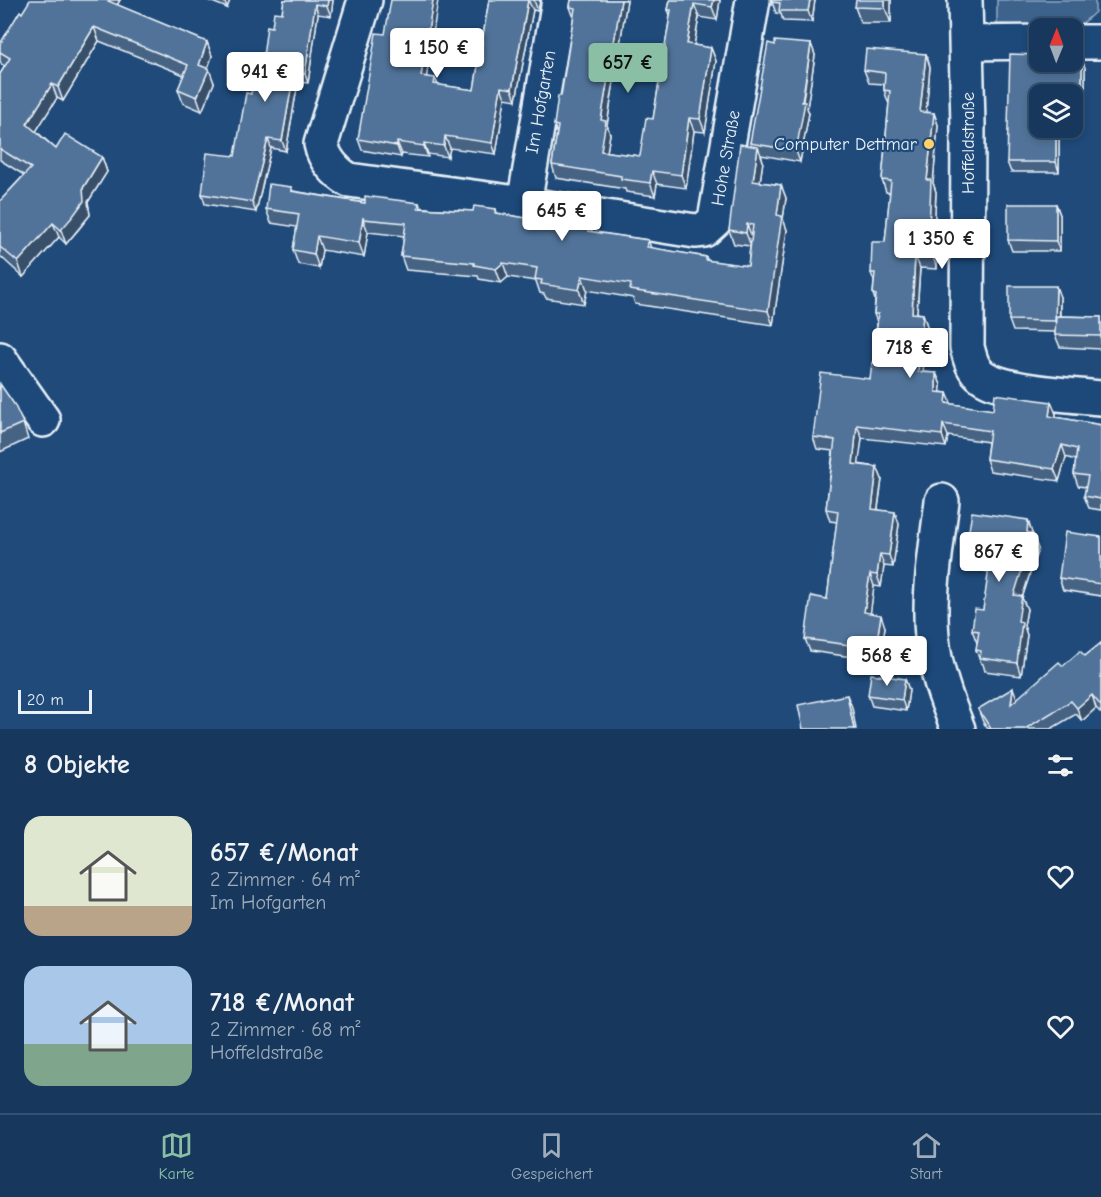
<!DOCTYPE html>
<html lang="de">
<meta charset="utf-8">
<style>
body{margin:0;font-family:"Comic Neue",sans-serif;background:#203f62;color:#f1f3f6;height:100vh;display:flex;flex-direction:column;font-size:22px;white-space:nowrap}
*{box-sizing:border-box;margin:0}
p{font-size:20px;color:#9eacbb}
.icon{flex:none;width:33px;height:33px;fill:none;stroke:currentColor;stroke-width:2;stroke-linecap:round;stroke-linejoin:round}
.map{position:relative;height:729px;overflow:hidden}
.details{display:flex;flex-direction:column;background:#17385c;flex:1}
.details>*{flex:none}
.needle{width:39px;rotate:1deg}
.controls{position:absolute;left:1029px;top:18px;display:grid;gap:12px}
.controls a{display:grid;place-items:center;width:54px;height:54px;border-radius:12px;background:#17385c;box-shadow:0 3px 9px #0003,0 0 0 2px #365272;font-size:30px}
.scale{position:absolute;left:18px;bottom:15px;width:74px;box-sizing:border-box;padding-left:6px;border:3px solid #e8f1f8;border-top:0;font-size:16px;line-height:21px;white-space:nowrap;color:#e8f1f8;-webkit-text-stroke:4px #1f4a7a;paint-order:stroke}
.price{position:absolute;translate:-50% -51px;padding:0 14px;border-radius:6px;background:#fff;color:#222;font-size:20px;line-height:39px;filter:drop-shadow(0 2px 3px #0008)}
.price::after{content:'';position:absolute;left:50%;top:36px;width:18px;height:14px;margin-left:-9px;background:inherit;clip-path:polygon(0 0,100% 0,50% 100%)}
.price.on{background:#8abfa5;color:#111}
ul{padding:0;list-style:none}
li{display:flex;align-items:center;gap:18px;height:150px;padding:0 24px}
li span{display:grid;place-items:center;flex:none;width:168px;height:120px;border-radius:18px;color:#555}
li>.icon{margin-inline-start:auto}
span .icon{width:72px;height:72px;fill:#fffc;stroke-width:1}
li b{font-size:26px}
h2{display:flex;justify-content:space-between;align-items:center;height:72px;padding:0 24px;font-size:26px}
.menu{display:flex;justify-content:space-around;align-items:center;height:84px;border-top:2px solid #365272;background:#17385c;font-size:16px;color:#9eacbb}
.menu a{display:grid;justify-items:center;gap:3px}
.menu .on{color:#8abfa5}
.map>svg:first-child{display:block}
.green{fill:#3c628c;stroke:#92aac2;stroke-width:1.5}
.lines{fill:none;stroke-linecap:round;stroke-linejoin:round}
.minor-casing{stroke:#e8f1f8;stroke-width:38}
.minor{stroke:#1f4a7a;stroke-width:33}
.wall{fill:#466384;stroke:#e8f1f8;stroke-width:1.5}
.shaded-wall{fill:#39506b;stroke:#e8f1f8;stroke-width:1.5}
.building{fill:#517399;stroke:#e8f1f8;stroke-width:1.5}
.poi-dot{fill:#ffd166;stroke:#1f4a7a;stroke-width:2}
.labels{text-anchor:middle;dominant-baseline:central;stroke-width:4.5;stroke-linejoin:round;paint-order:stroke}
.street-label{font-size:18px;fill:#e8f1f8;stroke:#1f4a7a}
.poi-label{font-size:18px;fill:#e8f1f8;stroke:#1f4a7a;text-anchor:end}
</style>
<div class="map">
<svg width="1101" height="729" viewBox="0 0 1101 729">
<rect width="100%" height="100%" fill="#1f4a7a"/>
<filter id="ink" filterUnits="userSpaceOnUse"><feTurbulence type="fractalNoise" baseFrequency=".0167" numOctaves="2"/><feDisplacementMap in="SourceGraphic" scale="12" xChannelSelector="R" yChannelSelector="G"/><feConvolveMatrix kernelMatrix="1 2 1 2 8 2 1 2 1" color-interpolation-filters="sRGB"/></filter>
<g filter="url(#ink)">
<path class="green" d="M997 0H1095V12L1084 22 1070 27 997 24Z"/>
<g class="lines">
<defs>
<g id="minor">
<path d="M365 0 321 144C324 159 336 173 349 180L524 204 695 231 704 230 715 220 753 0"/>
<path d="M965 0 968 125 967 347C970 358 972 369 982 376 1004 392 1072 395 1101 398"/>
<path d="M1072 42H1101"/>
<path d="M967 43 1040 42"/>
<path d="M524 204 559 0"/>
<path d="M0 359 43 420"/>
<path d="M942 501C936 552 925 607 935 658 940 683 949 706 958 729"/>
</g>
</defs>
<use href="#minor" class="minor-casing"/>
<use href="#minor" class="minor"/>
</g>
<g class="wall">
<path d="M120 0 117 5 207 42 212 56 208 68 214 83 202 111 183 103 178 89 184 75 99 41 63 101 57 98 36 131 56 149 102 157 107 172 88 202 90 215 78 230 66 244 59 237 23 277 0 256V201L24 175 0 160V74L5 66 1 64 0 60V44L22 13Z"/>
<path d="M207 0H230L227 8Z"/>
<path d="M284 0H333L331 16 318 14 308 83 298 82 286 151 271 148 256 212 205 204 202 194 235 156 251 94 260 80 272 27 282 13Z"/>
<path d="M489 0H540L538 11 533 10 516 100 505 98 496 154 450 148 448 157 428 154V157L402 154 401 157 362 150 358 139 435 78 438 85 474 90Z"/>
<path d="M571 0H627L607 125 610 134 607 152 640 156 653 119 670 15 668 10 670 0H720L717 20 699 17 694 45 711 48 716 61 705 132 694 131 686 188 657 184 655 196 626 192 625 189 556 178 552 165 557 134 554 125 561 96 574 18 570 7Z"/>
<path d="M772 0H815L812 22 783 21 781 14 776 13 772 2Z"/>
<path d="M891 0V23H861L855 7Z"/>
<path d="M811 44 815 55 807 108 809 113 800 162 761 155 763 161 760 182 781 185 786 198 783 219 787 230 773 325 635 304 633 298 587 290 584 304 546 298 544 294 540 293 536 281 508 277 501 283 479 279 478 276 406 270 401 256 404 236 368 232 364 257 322 250 319 268 298 264 293 250 297 227 271 223 266 209 291 187 293 191 365 203H419L421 208 473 211 496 209 497 213 532 219 589 223 592 232 648 240 651 248 706 257 708 261 748 266 750 246 734 244 729 230 751 146 750 143 775 45Z"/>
<path d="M926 54 930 67 926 112 934 113 938 125 933 183 936 192 934 234 938 245 937 269 920 268 917 313 923 314 927 326 923 372 936 373 941 385 940 392 947 393 951 404 993 410 1056 414 1055 417 1101 425V510L1089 508 1084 496 1086 487 1078 486 1074 474 1076 460 1066 457 1059 481 990 471 986 459 988 442 948 436 946 447 862 438 858 464 877 467 882 479 878 509 899 524 893 567 884 566 881 587 874 586 870 613 885 627 879 665 861 663 859 658 810 651 805 639 827 599 837 522 830 521 826 509 833 451 817 449 813 437 870 379 874 363 877 322 874 314 875 300 873 294 874 281 871 273 885 242 890 193 886 192 882 180 889 102H888L884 90V84L869 83 864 70Z"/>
<path d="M1082 59 1085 68V92H1062V94H1040V128H1059V172H1011L1007 162 1040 62Z"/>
<path d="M1056 204 1060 215V251H1012L1008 240Z"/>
<path d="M1060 297V316L1101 317V349L1060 347 1055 335V332L1013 331 1009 320Z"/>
<path d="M0 384 23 423 28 439 0 452Z"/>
<path d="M1032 533 1038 549 1022 598 1027 609 1024 626 1027 635 1021 676 985 671 983 664 981 663 976 650 977 643 972 630 983 610 989 572 970 567 965 554Z"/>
<path d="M1101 537V596L1063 590 1059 578Z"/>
<path d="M1101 643V713L1096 708 1082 721 1076 714 1051 729H988L983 722 978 709 1017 699 1063 666 1085 656Z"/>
<path d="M905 679 909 690 906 711 872 706 868 695Z"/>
</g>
<g class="shaded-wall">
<path d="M106 0H120L111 15Z"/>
<path d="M224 0H230L227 8Z"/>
<path d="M328 0H333L331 16 327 6Z"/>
<path d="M433 0H438L425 87 421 76Z"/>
<path d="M528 0 533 10 516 100 512 89Z"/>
<path d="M534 0H540L538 11Z"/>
<path d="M621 0H627L607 125 610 134 605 164 601 151V120Z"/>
<path d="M714 0H720L717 20 712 7Z"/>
<path d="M810 0H815L812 22 808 11Z"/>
<path d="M885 0H891V23L885 8Z"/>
<path d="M315 4 318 14 308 83 305 74Z"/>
<path d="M694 4 699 17 692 57 687 44Z"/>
<path d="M94 27 99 41 63 101 58 87Z"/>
<path d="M207 42 212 56 204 79 199 65Z"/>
<path d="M811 44 815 55 807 108 809 113 800 162 796 151Z"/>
<path d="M711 48 716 61 705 132 700 119Z"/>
<path d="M926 54 930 67 925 124 920 112Z"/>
<path d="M1082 59 1085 68V92L1082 82Z"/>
<path d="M209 69 214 83 202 111 197 97Z"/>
<path d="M294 72 298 82 286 151 282 141Z"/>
<path d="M1059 82 1062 92V94H1060L1058 91Z"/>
<path d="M52 84 57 98 32 138 27 124Z"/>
<path d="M501 87 505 98 496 154 492 143Z"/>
<path d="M934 113 938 125 933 183 936 192 934 234 938 245 937 269 933 256 929 233 927 180Z"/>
<path d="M689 118 694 131 686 188 681 175Z"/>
<path d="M1056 128H1059V172L1056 162Z"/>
<path d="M445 136 450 148 448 157 444 146Z"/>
<path d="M268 139 271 148 256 212 252 202Z"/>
<path d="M397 142 402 154 401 157 397 146Z"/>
<path d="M424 143 428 154V157L424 146Z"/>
<path d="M758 147 763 161 758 195 753 181Z"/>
<path d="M102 157 107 172 88 202 90 215 66 244 61 230 83 188Z"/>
<path d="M652 171 657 184 655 196 650 183Z"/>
<path d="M781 185 786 198 783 219 787 230 773 325 768 311 777 215Z"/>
<path d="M1056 204 1060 215V251L1056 241Z"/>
<path d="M363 219 368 232 364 257 359 243Z"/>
<path d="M53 223 59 237 23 277 18 262Z"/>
<path d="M589 223 594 237 588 231Z"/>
<path d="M747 224 752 238 751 246 746 233Z"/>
<path d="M317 236 322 250 319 268 314 254Z"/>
<path d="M915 256 920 268 916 325 912 313Z"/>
<path d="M503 263 508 277 501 283 496 269Z"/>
<path d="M582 276 587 290 584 304 579 290Z"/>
<path d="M1056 286 1060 297 1059 332 1055 321Z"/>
<path d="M923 314 927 326 922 384 918 372Z"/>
<path d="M936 373 941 385 940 404 936 392Z"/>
<path d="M947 393 952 405 946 403Z"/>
<path d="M1051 402 1056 414 1054 428 1049 416Z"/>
<path d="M943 424 948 436 946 447 942 435Z"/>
<path d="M857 425 862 438 857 476 853 464Z"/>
<path d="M1062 445 1066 457 1059 481 1054 469Z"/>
<path d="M877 467 882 479 876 521 872 509Z"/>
<path d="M895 512 899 524 893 567 889 555Z"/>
<path d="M1028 520 1032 533V538L1033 535 1038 549 1022 598 1027 609 1024 626 1027 635 1021 676 1017 663 1018 621 1014 595 1027 532Z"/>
<path d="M880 554 884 566 881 587 877 575Z"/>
<path d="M870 574 874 586 869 624 864 612Z"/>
<path d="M881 615 885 627 879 665 875 653Z"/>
<path d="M905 679 909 690 906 711 902 700Z"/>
<path d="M1013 688 1018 701 1011 704Z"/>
<path d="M847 695 852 707 856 729H854Z"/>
<path d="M1092 695 1096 708 1082 721 1077 708Z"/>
</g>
<g class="building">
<path d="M30 0H106L207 42 199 65 209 69 197 97 178 89 188 65 94 27 58 87 52 84 27 124 56 149 65 134 102 157 83 188 84 201 73 216 61 230 53 223 18 262 0 247V201L31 168 0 149V74L10 58 0 52V44L20 11 22 13Z"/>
<path d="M284 0H328L327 6 315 4 305 74 294 72 282 141 268 139 252 202 202 194 207 153 235 156 246 93 251 94 253 80H260L267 26 272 27 274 12 282 13Z"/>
<path d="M391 0H433L421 76 435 78 434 84 474 90 489 0H528L512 89 501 87 492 143 445 136 444 146 424 143V146L397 142V146L358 139 376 33 385 34Z"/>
<path d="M571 0H621L601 120 606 121 601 151 640 156 646 118 653 119 671 10H668L670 0H714L712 7 694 4 687 44 711 48 700 119 689 118 681 175 652 171 650 183 621 179V176L552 165 558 126 554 125 558 96H561L575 8 570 7Z"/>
<path d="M772 0H810L808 11H779L780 3 772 2Z"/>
<path d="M856 0H885V8L855 7Z"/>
<path d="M775 41 811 44 802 102H805L796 151 750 143 768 43 775 45Z"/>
<path d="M866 49 926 54 920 112 934 113 927 180H931L929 233H934L933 256H915L912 313 923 314 918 372 936 373V392L947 393 946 403 993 410 995 394 1051 402 1049 416 1101 425V499L1084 496 1088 476 1074 474 1077 449 1062 445 1054 469 986 459 990 431 943 424 942 435 857 425 853 464 877 467 872 509 895 512 889 555 880 554 877 575 870 574 864 612 881 615 875 653 857 650V646L805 639 811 596 827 599 838 511 826 509 835 440 813 437 821 373 870 379 872 363H874L878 314H874L876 295 873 294 875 273H871L872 242H885L891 181 882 180 890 91 884 90 885 73 864 70Z"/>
<path d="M1010 54 1040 55V62H1072V59H1082V82H1059L1058 91H1056V94H1040V128H1056V162H1007Z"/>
<path d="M740 144 758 147 753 181 781 185 777 215 782 216 768 311 630 290 631 284 582 276 579 290 541 284 542 280 535 279 537 268 503 263 496 269 474 265V263L401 256 406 223 363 219V217L359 243 317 236 314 254 293 250 299 214 266 209 269 184 291 187V191L365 203V196L419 203 418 208 473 211 474 206 496 209 495 213 532 219 533 214 589 223 588 231 648 240 647 247 706 257V260L748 266 753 225 747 224 746 233 729 230Z"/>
<path d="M1008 204H1056V241L1008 240Z"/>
<path d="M1009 286H1056L1055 321 1009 320Z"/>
<path d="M1056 316 1101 317V336L1055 335Z"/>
<path d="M0 384 14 404 23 423 0 433Z"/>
<path d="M972 512 1028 520 1027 532 1033 535 1014 595 1022 596 1018 621 1022 622 1017 663 980 658 981 651 976 650 979 631 972 630 975 609 983 610 990 560 965 554Z"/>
<path d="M1065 532 1101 537V584L1059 578Z"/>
<path d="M1101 643V706L1092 695 1077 708 1071 701 1025 729H991L978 709 1013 688 1011 704 1059 662 1063 666 1080 651 1085 656Z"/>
<path d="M871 674 905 679 902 700 868 695Z"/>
<path d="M847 695 854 729H803L798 705Z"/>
</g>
</g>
<circle class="poi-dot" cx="929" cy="144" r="6"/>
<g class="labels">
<g class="street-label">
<text transform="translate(541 102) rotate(-80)">Im Hofgarten</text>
<text transform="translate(968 143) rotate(-90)">Hoffeldstraße</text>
<text transform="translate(726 158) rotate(-80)">Hohe Straße</text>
</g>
<g class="poi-label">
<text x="917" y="144">Computer Dettmar</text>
</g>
</g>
</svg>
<div class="controls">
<a><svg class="needle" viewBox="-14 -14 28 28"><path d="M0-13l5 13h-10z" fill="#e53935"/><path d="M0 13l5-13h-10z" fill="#9eacbb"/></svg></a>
<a><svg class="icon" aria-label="layers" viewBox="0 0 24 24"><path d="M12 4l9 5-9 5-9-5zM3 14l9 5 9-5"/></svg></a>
</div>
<div class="scale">20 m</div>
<b class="price" style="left:437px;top:79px">1 150 €</b>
<b class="price on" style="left:628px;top:94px">657 €</b>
<b class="price" style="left:265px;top:103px">941 €</b>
<b class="price" style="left:562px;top:242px">645 €</b>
<b class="price" style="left:942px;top:270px">1 350 €</b>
<b class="price" style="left:910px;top:379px">718 €</b>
<b class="price" style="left:999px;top:583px">867 €</b>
<b class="price" style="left:887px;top:687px">568 €</b>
</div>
<section class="details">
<h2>8 Objekte<svg class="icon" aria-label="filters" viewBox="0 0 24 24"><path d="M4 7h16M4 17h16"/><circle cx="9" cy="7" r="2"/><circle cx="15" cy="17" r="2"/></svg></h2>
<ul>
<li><span style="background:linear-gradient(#dfe7d0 75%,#b9a48a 0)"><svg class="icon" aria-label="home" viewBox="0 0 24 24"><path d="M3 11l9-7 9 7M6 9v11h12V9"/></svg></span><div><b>657 €/Monat</b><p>2 Zimmer · 64 m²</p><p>Im Hofgarten</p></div><svg class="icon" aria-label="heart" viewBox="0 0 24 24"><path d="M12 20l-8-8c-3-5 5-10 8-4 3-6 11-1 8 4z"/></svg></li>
<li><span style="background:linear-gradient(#a9c7e8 65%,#7fa58c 0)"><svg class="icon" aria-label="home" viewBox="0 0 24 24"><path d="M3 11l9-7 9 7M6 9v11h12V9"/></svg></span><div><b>718 €/Monat</b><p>2 Zimmer · 68 m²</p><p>Hoffeldstraße</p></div><svg class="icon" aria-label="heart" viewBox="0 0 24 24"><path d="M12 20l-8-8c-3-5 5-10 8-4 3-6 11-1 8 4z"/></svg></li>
</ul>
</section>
<nav class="menu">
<a class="on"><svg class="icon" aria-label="map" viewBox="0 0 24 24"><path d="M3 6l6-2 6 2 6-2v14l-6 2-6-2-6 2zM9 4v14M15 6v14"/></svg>Karte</a>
<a><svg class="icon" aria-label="saved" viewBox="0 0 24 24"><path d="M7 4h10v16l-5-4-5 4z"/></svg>Gespeichert</a>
<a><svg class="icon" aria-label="home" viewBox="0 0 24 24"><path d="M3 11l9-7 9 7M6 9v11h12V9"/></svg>Start</a>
</nav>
